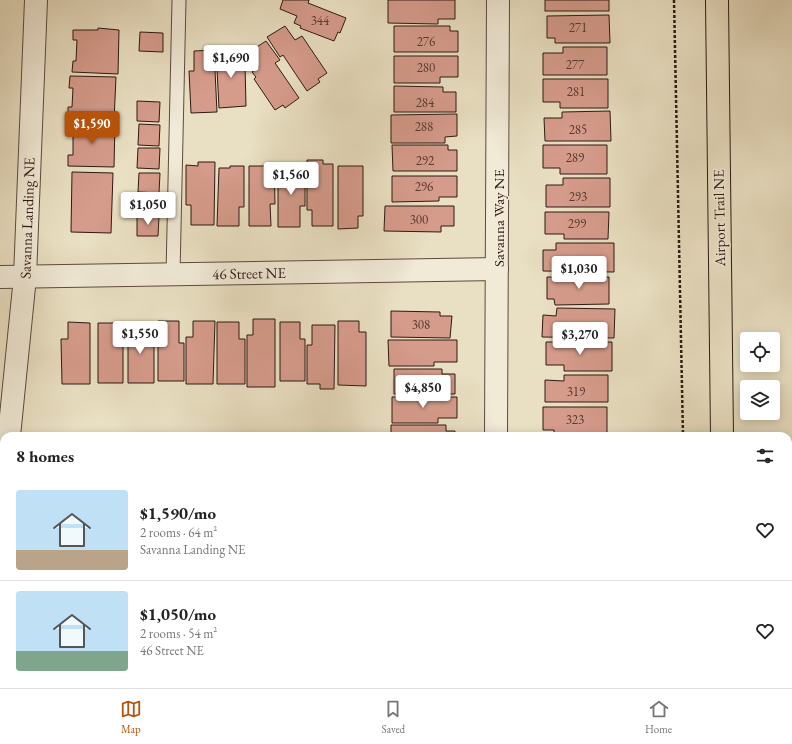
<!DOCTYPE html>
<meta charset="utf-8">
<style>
body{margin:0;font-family:"EB Garamond",serif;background:#f6f6f6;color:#222;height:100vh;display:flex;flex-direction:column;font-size:15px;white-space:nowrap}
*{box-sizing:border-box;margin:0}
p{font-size:13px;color:#767676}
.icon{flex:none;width:22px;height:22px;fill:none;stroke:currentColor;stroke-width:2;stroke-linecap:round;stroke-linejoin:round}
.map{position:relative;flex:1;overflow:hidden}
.panel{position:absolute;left:0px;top:432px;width:792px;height:256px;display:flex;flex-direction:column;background:#fff;border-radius:12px 12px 0 0;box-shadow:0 2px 10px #0003}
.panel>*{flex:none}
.buttons{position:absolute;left:740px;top:332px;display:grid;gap:8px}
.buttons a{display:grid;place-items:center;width:40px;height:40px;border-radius:4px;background:#fff;box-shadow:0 2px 10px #0003;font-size:20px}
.price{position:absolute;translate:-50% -34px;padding:0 9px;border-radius:4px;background:#fff;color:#222;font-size:13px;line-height:26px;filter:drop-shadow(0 1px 2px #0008)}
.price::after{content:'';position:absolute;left:50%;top:24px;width:12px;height:9px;margin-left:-6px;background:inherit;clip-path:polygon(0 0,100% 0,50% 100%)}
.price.selected{background:#b45309;color:#fff}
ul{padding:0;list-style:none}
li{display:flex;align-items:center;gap:12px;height:100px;padding:0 16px}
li+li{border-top:1px solid #e0e0e0}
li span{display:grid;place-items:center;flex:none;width:112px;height:80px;border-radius:4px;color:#555}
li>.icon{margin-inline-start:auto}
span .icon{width:48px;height:48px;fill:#fffc;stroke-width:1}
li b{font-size:17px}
h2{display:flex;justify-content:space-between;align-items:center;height:48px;padding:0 16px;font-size:17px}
.dock{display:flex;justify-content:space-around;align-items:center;height:56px;border-top:1px solid #e0e0e0;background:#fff;font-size:11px;color:#767676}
.dock a{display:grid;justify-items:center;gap:2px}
.dock .selected{color:#b45309}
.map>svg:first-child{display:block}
.building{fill:#d59b8b;stroke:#2e1912}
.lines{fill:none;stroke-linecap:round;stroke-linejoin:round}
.lane-casing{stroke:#5d4a3e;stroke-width:15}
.street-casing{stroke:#5d4a3e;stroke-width:24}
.primary-casing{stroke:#2e1912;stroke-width:24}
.path{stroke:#2e1912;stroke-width:2.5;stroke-dasharray:3 2;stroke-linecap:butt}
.lane{stroke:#f1ead7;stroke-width:13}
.street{stroke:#f1ead7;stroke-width:22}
.primary{stroke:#e9dfc2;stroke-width:22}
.labels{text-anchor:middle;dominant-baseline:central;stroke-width:3;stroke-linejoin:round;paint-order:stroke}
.number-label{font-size:13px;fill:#583a30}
.street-label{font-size:15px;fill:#2e1912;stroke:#f1ead7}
</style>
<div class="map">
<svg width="792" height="688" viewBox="0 0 792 688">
<rect width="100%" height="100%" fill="#e9dfc2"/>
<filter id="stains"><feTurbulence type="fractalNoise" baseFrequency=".005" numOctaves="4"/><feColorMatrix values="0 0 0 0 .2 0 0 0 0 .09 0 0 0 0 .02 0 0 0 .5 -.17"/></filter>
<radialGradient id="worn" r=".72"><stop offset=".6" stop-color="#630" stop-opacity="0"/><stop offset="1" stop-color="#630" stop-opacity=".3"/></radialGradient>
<g class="building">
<path d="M283 0H309L308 3 346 18 340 33 338 32 334 41 300 28 301 26 294 23 297 16 280 9Z"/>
<path d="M388 0H455V19H438V24L388 23Z"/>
<rect x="545" y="0" width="64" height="11"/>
<path d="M609 15 610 43H555V38H547V16Z"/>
<path d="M285 26 295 40 302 36 327 73 318 79 320 82 307 91 283 55 280 57 267 37Z"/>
<path d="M394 26H450V31H458V52H394Z"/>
<path d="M98 28 119 30 118 74 72 72 73 61H76L77 40H73V30H98Z"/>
<path d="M140 32 163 33V52L139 51Z"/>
<path d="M266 41 280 60 275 63 299 98 285 108 283 105 275 110 254 79 256 77 252 72 259 67 249 52Z"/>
<path d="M563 47H607V75H543V53H563Z"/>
<path d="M214 50 217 112 191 113 189 71H194V51Z"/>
<path d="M216 50H239V66H245L246 106 219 108Z"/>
<path d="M394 56H458V77H440V83H394Z"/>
<path d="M70 76 116 77 114 121 68 119V107H72L73 88H69Z"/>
<path d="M543 79H608V108H560V102H543Z"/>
<path d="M394 86 443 87V92H456V112H394Z"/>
<path d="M137 101 160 102 159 122 137 121Z"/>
<path d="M610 111 611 141H545L544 118H562V112Z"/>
<path d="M457 114V136L445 137V143H391V115Z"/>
<path d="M69 123 115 124 114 167 68 166V155H73V134H68Z"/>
<path d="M139 124 160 125 159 146 138 145Z"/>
<path d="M392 145H448V150H457V171H393Z"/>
<path d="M543 145H607V174H560V168H543Z"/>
<path d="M138 148H160L159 169 137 168Z"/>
<path d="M307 160H323V164H333V226H312V210H307Z"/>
<path d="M198 162H215L214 225H191V205H186V165L198 166Z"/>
<path d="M230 166H244V207H239V226H217L219 168H230Z"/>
<path d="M249 166H274L275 204H270L271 226H249Z"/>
<path d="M338 166H363V216H358V228L338 229Z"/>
<path d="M278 168H305V206H300V227H278Z"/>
<path d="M72 172 113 173 111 233 71 232Z"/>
<path d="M139 173H160L159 193 138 192Z"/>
<path d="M392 176H457V197H439V201L392 202Z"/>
<path d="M563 178H610V207H546V185H563Z"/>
<path d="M137 195H159V214L137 213Z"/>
<path d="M385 206H454V226H441V232L384 231Z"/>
<path d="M545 212H609L608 239H564V234H545Z"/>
<path d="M137 216 159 217 158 236H137Z"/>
<path d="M556 243H614V272L543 271V250H556Z"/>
<path d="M547 277H609V304L555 305 554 299H547Z"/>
<path d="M557 308 615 309 614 338 542 337 543 315 556 316Z"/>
<path d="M391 311 440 312V316H452L450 338 391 337Z"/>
<path d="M253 319H275V387H247V335H253Z"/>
<path d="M158 321H179V343H184V381H158Z"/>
<path d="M193 321H215L213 384H186V337H193Z"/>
<path d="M338 321H359V332H366V386L338 385Z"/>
<path d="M68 322 90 323V384H62L61 339H68Z"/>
<path d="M217 322H239V339H245V384H217Z"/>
<path d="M280 322H300V339H305V381H280Z"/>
<path d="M98 323H118V344H123V383H98Z"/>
<path d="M128 325H149V344H154V383H128Z"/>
<path d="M312 325H335L334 389H320V384H307V345H312Z"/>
<path d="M388 340H457V362H434V366H389Z"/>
<path d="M546 342H612V371H564V365H546Z"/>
<path d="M394 369H442V374H455V394H394Z"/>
<path d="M564 375H608V402H545V380L564 381Z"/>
<path d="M392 397H457V418H438V423H392Z"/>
<path d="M543 407H607V435H554V430H543Z"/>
<path d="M391 425H446V431H455V436H391Z"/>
<rect x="46" y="433" width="27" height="3"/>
<path d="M236 433V436H207V434Z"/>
<path d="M322 433H335V436H306V434Z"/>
<rect x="274" y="434" width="28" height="2"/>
<rect x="110" y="435" width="28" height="1"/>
<path d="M545 684H603V688H544Z"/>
<rect x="160" y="686" width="20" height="2"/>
<rect x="308" y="686" width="20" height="2"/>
<rect x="59" y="687" width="23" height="1"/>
</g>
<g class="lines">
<defs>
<path id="lane" d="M173 274 179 0"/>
<g id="street">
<path d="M0 277 497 269"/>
<path d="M9 436 25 277 36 0"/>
<path d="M496 436 498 0"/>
<path d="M0 528 4 488"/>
<path d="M0 549H4"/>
<path d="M496 684V688"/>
</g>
<g id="primary">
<path d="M717 0 722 436"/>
<path d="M724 684V688"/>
</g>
</defs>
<use href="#lane" class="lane-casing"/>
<use href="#street" class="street-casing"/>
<use href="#primary" class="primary-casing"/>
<g class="path">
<path d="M674 0 683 436"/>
<path d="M688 684V688"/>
</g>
<use href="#lane" class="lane"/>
<use href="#street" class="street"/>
<use href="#primary" class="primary"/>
</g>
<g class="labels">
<g class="number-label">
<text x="320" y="20">344</text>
<text x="578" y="27">271</text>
<text x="426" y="41">276</text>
<text x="575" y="64">277</text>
<text x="426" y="67">280</text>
<text x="576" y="91">281</text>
<text x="425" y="102">284</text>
<text x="424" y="126">288</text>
<text x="578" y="129">285</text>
<text x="575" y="157">289</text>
<text x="425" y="160">292</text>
<text x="424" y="186">296</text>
<text x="578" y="196">293</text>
<text x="419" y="219">300</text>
<text x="577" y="223">299</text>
<text x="421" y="324">308</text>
<text x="576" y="391">319</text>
<text x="575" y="419">323</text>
</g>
<g class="street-label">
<text transform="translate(27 218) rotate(-88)">Savanna Landing NE</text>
<text transform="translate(498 218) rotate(-90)">Savanna Way NE</text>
<text transform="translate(719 218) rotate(-91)">Airport Trail NE</text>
<text transform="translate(249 273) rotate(-1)">46 Street NE</text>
</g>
</g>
<rect width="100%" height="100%" filter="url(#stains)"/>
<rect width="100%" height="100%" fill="url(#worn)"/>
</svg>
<div class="buttons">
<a><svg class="icon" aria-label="locate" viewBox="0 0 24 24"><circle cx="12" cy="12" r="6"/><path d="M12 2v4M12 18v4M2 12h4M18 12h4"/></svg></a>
<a><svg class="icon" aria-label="layers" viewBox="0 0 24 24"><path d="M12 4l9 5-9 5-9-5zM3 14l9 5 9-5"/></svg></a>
</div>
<b class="price" style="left:231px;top:79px">$1,690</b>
<b class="price selected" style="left:92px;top:145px">$1,590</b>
<b class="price" style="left:291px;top:196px">$1,560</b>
<b class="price" style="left:148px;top:226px">$1,050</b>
<b class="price" style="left:579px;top:290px">$1,030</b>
<b class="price" style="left:140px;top:355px">$1,550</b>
<b class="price" style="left:580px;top:356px">$3,270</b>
<b class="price" style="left:423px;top:409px">$4,850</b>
<section class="panel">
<h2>8 homes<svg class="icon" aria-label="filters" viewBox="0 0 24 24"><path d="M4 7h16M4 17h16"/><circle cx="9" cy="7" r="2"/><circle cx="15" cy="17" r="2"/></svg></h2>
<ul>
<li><span style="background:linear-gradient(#bfe0f5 75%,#b9a48a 0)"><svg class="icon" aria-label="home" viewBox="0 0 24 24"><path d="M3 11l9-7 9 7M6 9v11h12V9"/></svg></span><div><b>$1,590/mo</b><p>2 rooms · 64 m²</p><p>Savanna Landing NE</p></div><svg class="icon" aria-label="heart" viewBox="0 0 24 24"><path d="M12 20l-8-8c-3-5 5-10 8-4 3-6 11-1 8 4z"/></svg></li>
<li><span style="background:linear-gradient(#bfe0f5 75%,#7fa58c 0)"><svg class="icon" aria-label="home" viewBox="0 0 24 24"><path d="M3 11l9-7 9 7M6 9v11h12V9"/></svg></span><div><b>$1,050/mo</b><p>2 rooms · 54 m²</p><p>46 Street NE</p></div><svg class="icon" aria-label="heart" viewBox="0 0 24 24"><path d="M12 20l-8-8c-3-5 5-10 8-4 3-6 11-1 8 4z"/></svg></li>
</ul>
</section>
</div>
<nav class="dock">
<a class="selected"><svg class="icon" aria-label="map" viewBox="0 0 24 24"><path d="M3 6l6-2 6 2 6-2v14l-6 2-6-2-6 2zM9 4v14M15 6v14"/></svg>Map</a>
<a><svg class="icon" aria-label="saved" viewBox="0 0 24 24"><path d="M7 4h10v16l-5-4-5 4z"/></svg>Saved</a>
<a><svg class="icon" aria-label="home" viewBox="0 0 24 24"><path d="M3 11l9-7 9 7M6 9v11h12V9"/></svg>Home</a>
</nav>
